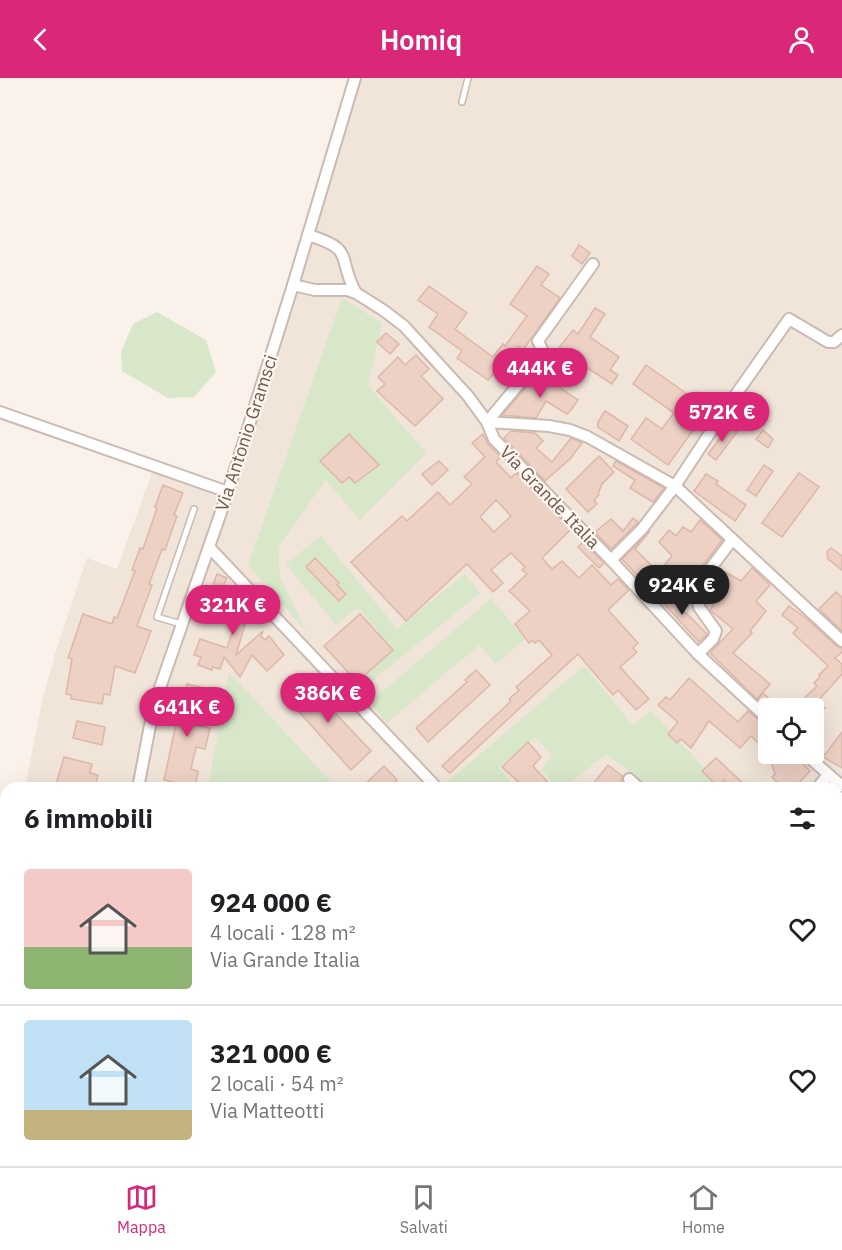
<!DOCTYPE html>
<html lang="it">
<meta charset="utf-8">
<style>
body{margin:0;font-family:"IBM Plex Sans",sans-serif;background:#f6f6f6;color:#202124;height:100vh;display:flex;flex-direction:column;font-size:22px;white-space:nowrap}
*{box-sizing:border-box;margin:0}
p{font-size:20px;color:#757577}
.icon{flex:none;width:33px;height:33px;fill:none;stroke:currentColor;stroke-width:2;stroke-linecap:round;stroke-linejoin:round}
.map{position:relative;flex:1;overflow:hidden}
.panel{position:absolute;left:0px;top:704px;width:843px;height:386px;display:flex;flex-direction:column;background:#fff;border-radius:18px 18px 0 0;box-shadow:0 6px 24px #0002}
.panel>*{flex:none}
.buttons{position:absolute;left:758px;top:620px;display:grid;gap:12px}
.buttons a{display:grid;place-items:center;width:66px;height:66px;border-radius:6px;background:#fff;box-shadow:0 6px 24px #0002;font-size:30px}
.price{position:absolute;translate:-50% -51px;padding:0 14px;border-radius:21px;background:#db2777;color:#fff;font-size:20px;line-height:39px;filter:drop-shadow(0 2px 3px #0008)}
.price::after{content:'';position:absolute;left:50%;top:36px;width:18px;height:14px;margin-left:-9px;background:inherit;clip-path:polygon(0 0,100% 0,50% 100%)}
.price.active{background:#222;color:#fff}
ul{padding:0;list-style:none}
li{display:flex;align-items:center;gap:18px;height:150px;padding:0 24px}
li+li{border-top:2px solid #e0e0e0}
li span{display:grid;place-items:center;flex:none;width:168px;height:120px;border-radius:6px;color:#555}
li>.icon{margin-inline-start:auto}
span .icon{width:72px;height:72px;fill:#fffc;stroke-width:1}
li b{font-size:26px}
h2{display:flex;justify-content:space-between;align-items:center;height:72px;padding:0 24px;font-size:26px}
header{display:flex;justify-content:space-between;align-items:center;height:78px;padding:0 24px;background:#db2777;color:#fff;font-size:27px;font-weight:600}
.dock{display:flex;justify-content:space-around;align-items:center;height:84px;border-top:2px solid #e0e0e0;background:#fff;font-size:16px;color:#757577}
.dock a{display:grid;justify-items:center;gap:3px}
.dock .active{color:#db2777}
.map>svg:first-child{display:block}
.residential{fill:#f1e4d9;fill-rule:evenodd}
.education{fill:#efe6f7}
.green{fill:#d8e7c9}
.building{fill:#edd1c5;stroke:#ddb7a7;stroke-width:1.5;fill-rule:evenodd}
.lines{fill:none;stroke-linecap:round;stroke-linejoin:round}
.service-casing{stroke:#cbbab1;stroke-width:8}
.minor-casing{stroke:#cbbab1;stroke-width:14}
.service{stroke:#fff;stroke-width:5}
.minor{stroke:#fff;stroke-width:10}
.labels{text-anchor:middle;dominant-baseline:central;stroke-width:4.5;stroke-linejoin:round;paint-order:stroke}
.street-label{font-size:18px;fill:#725950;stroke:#fdf7f0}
</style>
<header><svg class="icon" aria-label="back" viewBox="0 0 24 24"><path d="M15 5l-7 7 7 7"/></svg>Homiq<svg class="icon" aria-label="person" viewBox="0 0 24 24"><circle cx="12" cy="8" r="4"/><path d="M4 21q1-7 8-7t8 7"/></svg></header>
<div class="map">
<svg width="842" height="1088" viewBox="0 0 842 1088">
<rect width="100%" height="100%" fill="#faf2ea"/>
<g class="residential">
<path d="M357 0H842V1088H0V1035L6 1037V1083H837V710L25 709 42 624 55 576 87 480 117 491 156 384 227 410ZM768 630H813V675H768Z"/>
<path d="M6 803V977H0V832Z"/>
</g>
<path class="education" d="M457 1083H561L557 1088H462Z"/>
<g class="green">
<path d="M342 220 382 245 368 307 426 375 360 442 326 402 278 469 280 499 306 553 248 487Z"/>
<path d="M157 234 206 262 216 294 194 319 168 320 122 293 121 274 133 246Z"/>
<path d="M321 458 397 551 465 496 480 515 361 612 354 604 393 572 358 529 336 547 286 486Z"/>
<path d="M491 521 525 561 496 586 479 567 387 645 370 624Z"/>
<path d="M584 588 633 647 651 633 722 709H650L606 676 565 709H558L541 692 552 677 535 659 499 689 516 709H451L447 704Z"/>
<path d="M229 594 336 709H208Z"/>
<path d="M593 1083H662L668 1088H589Z"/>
</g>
<g class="building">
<path d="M579 167 590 175 582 186 572 178Z"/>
<path d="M537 188 549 196 541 207 560 220 523 272 518 268 488 302 457 280 462 273 429 249 438 236 418 222 429 208 467 235 455 251 493 279 503 266 505 268 527 238 510 226Z"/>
<path d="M595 230 605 236 590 259 619 279 610 292 618 297 612 306 558 271 573 252 578 256Z"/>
<path d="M386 255 399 266 390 276 377 264Z"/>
<path d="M416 277 429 291 421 298 443 321 415 348 377 313 385 306 378 299 398 279 405 287Z"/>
<path d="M646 287 693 320 698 314 713 325 668 387 631 361 646 340 662 351 674 335 633 306Z"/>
<path d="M538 295 578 322 571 332 567 336 546 323 536 340 502 337Z"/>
<path d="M605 333 628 348 619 363 598 349V344Z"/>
<path d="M729 348 737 354 716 382 708 376Z"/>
<path d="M763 352 773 361 768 370 756 361Z"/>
<path d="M511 353 535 355 543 363 536 370 552 384 571 360 582 365 570 381 545 403 504 360Z"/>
<path d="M349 356 379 387 355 405 349 399 342 405 320 383Z"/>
<path d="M483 356 488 366 501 379 496 384 511 400 516 395 571 451 542 480 552 491 562 483 579 500 592 487 611 507 618 501 629 512 608 532 638 565 633 570 637 574 620 589 649 621 636 632 618 612 613 617 578 576 450 695 442 688 511 623 509 621 519 612 516 609 552 577 539 562 535 565 532 562 529 565 515 546 530 533 509 513 527 496 522 492 525 489 511 475 491 492 503 505 493 514 467 486 406 543 351 484 402 438 407 443 438 414 450 427 472 406 464 399 485 379 472 365ZM496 422 511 438 494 454 480 439Z"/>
<path d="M599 378 614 394 602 406 598 416 599 417 594 422 597 426 588 434 566 411Z"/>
<path d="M439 383 448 392 432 407 422 396Z"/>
<path d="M616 383 664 410 653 424 630 410 635 402 613 388Z"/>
<path d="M764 387 773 393 756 418 747 412Z"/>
<path d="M799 395 819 409 782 459 762 445Z"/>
<path d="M706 396 718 403 716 406 746 427 735 443 694 413Z"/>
<path d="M163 407 183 415 174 437 177 438 165 472 162 471 149 506 152 507 137 548 151 553 135 595 115 588 110 617 104 616 102 626 71 621 72 617 66 616 72 581 68 580 83 536 112 546 114 539 117 540 135 493 132 492 140 470 143 471 157 430 155 429Z"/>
<path d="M633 440 638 444 611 471 595 454 611 441 623 453Z"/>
<path d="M700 442 722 462 689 506 685 516 656 497 672 478 659 464 669 452 676 458 683 449 691 454Z"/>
<path d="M650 453 635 471 656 492 645 506 622 481Z"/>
<path d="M583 464 604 485 599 490 578 469Z"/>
<path d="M831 470 842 478V492L828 481 827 474Z"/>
<path d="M315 480 339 505 337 507 346 516 339 523 306 489Z"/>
<path d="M752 490 770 507 756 523 766 533 750 553 752 555 733 575 770 606 757 621 710 575 733 551 710 532 716 522 703 513 720 491 741 503Z"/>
<path d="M217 496 227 500 223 509 232 512 225 532 238 536 241 527 250 529 236 577 263 553 261 558 265 562 269 558 284 577 267 593 252 577 240 599 224 579 220 591 213 589 212 592 198 587 201 579 194 577 200 561 227 570 235 546 198 533 200 525 206 527Z"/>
<path d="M662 511 707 556 699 564 656 517Z"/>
<path d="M836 514 842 519V553L819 531Z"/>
<path d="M789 528 807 541 837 568 842 570V574L835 580 842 586V596L818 623 825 630H794L817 608 814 605 820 599 819 597 828 588 793 555 798 550 782 537Z"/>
<path d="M360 536 393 572 357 604 324 568Z"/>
<path d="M476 592 490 607 428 664 416 650 467 604 465 602Z"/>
<path d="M306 599 320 614 317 616 371 673 351 692 285 618Z"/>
<path d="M689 600 738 644 748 633 763 646 768 648V674L751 658 740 670 709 643 691 670 681 661 677 665 668 656 678 644 658 627 666 619 670 622Z"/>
<path d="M187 606 205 610V612L213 614 209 629 194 626 189 646 210 650 205 671 196 669 191 691 198 693 195 709 164 702 183 613H185Z"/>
<path d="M763 615 779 630 768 631 758 621Z"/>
<path d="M77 643 105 649 102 667 73 660Z"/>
<path d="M842 654V690L823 679Z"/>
<path d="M528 664 541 679 533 688 553 710H525L502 689Z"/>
<path d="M768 675H792L810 693 794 710H783L772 699 775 696Z"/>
<path d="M64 679 92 686 90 695 98 697 95 710H55Z"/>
<path d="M716 680 731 694 748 710H733L724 702 718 709 702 693Z"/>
<path d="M608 687 622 698V703L617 710H590Z"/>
<path d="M384 688 397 702 389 710H361Z"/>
</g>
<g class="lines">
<defs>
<g id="service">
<path d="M462 24 468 0"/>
<path d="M181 546 157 539 194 431"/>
<path d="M738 1088 740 1083"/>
</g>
<g id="minor">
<path d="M308 157C357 172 336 179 356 215"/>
<path d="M293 207 315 212H347L356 215 383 232 404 248 468 318 487 344 494 361 611 482 698 576 768 641"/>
<path d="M0 334 228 414"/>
<path d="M487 344 549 348 570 352 588 359 675 408 842 563"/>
<path d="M487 344 544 276 538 263 593 186"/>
<path d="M209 469 437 710"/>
<path d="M611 482 642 451 675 408 725 332 789 241 828 264H834L842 257"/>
<path d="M698 576 713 561 716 553 699 529 695 511 732 462"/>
<path d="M804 675 842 708"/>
<path d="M629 701 639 710"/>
<path d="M138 710 154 627 228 414 293 207 355 0"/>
<path d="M817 710 828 697"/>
<path d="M0 1041 6 1043"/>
<path d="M100 1083 105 1085"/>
<path d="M248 1083 249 1088"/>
<path d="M778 1083 783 1088"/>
<path d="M574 1088 578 1083"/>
</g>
</defs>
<use href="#service" class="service-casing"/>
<use href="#minor" class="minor-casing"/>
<use href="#service" class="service"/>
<use href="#minor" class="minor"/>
</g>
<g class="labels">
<g class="street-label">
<text transform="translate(246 355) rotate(-72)">Via Antonio Gramsci</text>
<text transform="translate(550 419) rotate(46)">Via Grande Italia</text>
</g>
</g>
</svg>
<div class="buttons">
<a><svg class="icon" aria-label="locate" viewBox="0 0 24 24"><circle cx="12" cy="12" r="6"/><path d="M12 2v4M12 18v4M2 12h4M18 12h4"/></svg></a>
</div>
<b class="price" style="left:540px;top:321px">444K €</b>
<b class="price" style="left:722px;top:365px">572K €</b>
<b class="price active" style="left:682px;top:538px">924K €</b>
<b class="price" style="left:233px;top:558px">321K €</b>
<b class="price" style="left:328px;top:646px">386K €</b>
<b class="price" style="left:187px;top:660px">641K €</b>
<section class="panel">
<h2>6 immobili<svg class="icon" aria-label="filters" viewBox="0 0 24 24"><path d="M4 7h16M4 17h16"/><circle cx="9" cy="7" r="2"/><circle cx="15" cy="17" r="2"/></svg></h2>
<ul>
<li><span style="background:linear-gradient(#f6c9c9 65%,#8fb573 0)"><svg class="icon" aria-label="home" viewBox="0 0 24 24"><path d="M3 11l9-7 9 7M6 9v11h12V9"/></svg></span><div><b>924 000 €</b><p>4 locali · 128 m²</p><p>Via Grande Italia</p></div><svg class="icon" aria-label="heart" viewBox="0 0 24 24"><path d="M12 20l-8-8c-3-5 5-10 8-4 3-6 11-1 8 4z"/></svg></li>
<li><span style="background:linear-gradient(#bfe0f5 75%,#c2b280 0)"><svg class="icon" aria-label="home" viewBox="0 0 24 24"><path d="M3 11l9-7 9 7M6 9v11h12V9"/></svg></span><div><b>321 000 €</b><p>2 locali · 54 m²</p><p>Via Matteotti</p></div><svg class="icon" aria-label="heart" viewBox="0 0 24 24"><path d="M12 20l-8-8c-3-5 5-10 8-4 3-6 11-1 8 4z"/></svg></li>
</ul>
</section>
</div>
<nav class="dock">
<a class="active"><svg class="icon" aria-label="map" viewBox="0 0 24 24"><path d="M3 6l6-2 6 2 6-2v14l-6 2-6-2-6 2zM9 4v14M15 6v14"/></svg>Mappa</a>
<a><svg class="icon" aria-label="saved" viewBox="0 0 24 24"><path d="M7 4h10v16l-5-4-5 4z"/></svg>Salvati</a>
<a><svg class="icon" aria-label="home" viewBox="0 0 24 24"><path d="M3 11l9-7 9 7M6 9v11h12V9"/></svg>Home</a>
</nav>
